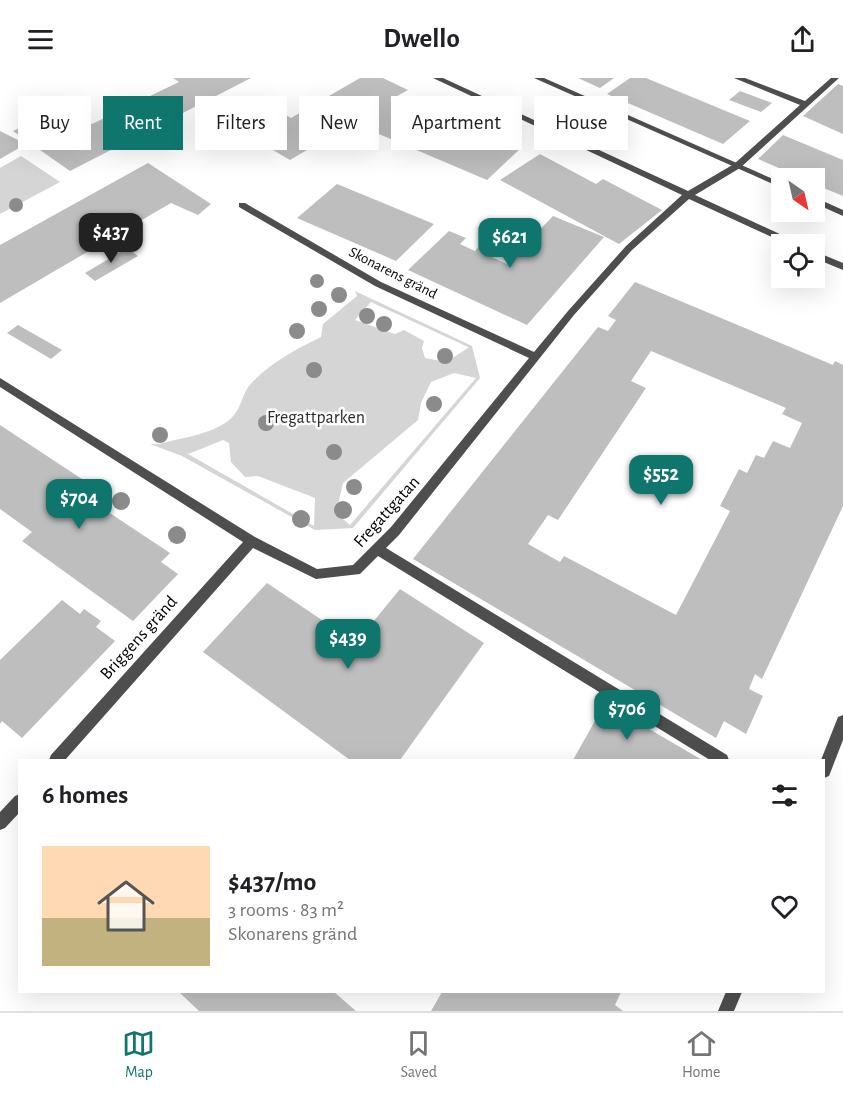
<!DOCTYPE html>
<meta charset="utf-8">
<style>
body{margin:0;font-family:"Alegreya Sans",sans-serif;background:#f6f6f6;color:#202124;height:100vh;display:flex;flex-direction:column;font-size:22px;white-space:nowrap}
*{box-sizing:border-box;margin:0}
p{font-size:20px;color:#757577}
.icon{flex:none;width:33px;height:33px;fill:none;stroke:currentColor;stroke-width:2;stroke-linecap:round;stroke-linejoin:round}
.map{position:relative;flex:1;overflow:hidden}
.side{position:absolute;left:18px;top:681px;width:807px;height:234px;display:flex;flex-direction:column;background:#fff;border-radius:0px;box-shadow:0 6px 24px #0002}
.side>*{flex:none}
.hud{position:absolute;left:18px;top:18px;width:807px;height:54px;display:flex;gap:12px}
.needle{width:39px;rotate:146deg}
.buttons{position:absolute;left:771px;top:90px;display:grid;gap:12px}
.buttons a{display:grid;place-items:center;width:54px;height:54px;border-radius:0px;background:#fff;box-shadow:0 6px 24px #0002;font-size:30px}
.price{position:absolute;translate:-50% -51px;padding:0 14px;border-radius:12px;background:#0f766e;color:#fff;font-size:20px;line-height:39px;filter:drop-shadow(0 2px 3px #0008)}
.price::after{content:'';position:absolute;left:50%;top:36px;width:18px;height:14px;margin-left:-9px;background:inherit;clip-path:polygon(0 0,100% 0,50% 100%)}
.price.current{background:#222;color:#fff}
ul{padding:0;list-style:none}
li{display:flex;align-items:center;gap:18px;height:150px;padding:0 24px}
li span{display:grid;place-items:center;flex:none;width:168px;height:120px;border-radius:0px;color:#555}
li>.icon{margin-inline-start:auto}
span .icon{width:72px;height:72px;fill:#fffc;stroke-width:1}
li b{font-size:26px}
h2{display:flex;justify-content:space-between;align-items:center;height:72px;padding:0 24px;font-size:26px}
.pill{padding:0 21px;border-radius:0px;background:#fff;box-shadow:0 6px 24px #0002;font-size:21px;line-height:54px}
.pill.current{background:#0f766e;color:#fff}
header{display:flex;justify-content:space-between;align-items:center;height:78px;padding:0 24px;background:#fff;font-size:27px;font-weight:600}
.tab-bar{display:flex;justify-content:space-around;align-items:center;height:84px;border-top:2px solid #e0e0e0;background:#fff;font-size:16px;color:#757577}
.tab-bar a{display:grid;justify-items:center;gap:3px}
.tab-bar .current{color:#0f766e}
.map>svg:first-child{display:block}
.green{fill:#d5d5d5;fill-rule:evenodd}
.building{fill:#bebebe;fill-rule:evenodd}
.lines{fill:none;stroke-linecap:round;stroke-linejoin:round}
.lane{fill:#4e4e4e;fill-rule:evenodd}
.street{fill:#4e4e4e;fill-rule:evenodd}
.tree{fill:#8b8b8b}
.labels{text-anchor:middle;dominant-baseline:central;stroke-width:5;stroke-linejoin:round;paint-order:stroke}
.far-street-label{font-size:15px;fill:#000;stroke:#fff}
.park-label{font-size:18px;fill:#2c2c2c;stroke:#fff}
.street-label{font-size:18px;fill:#000;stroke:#fff}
</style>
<header><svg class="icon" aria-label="menu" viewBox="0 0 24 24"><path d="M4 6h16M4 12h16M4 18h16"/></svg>Dwello<svg class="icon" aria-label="share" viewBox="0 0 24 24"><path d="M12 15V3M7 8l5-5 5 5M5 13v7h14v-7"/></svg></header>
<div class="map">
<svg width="843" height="933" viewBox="0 0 843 933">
<rect width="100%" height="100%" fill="#fff"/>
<g class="green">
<path d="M21 78 60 104 0 136V90Z"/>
<path d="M355 213 472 268 480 300 353 450 315 452 182 378 150 366H159C181 360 209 357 228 343 242 332 241 318 249 308 269 285 295 272 321 259L323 246 357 218ZM371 224 468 269V270L446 284 425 280 422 270 424 263 404 252 395 256 355 242ZM454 295 476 300 350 447 336 435 343 405 418 342 421 325 431 304ZM223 362 229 365 231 384 245 399 258 398 315 420 314 448 188 376Z"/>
</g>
<g class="building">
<path d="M173 0H251L70 93 13 53 65 28 92 46 179 4Z"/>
<path d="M360 0H383L408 12 390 22 427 39 431 36 521 70 487 102 353 45 290 82 228 46 265 25 291 40Z"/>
<path d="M578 0H614L600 10Z"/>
<path d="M630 0H646L750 43 723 66 607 16Z"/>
<path d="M838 6 843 8V56L803 38Z"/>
<path d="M740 13 772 25 761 34 729 22Z"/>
<path d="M0 53 26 66 0 81Z"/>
<path d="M783 57 843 82V118L814 106V100H802L758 81Z"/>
<path d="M540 76 596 106 603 101 662 132 619 166 500 102Z"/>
<path d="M148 85 211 126 198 137 171 125 0 225V167Z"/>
<path d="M337 106 434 146 396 183 297 140Z"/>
<path d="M553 138 604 159 527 247 408 192 449 153 466 160 460 166 475 173 480 167 494 173 489 178 507 186Z"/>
<path d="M127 170 138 178 95 203 85 195Z"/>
<path d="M635 204 833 287 835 283 843 287V428L762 601 755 596 749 611 763 618 746 656 724 643 716 660 413 481 598 249 608 253 616 242 608 238ZM651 273 786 330 782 336 802 345 790 370 773 363 764 380 756 377 747 395 739 391 720 428 730 433 676 537 564 478 560 484 528 466 548 437 558 442 646 310 631 303Z"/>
<path d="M18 247 62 272 51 281 7 255Z"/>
<path d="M0 347 88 405 78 414 170 475 161 484 178 496 133 543 22 463 32 454 0 431Z"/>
<path d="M267 505 356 565 400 511 484 565 400 682H350L203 574Z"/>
<path d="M62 522 80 536 84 531 101 543 96 549 115 563 22 660 2 643 0 646V582Z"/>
<path d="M605 625 702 682H573Z"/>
<path d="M179 914H334L356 933H199Z"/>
<path d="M442 914H621L615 927 623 933H431Z"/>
</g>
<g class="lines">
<g class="lane">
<path d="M534 0H544L782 105V110Z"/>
<path d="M814 119 843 132V138L814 125Z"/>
</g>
<g class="street">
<path d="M433 0H443L688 113 734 86 800 27 734 0H745L805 23 831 0H839L740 90 695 117 797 164 798 166H787L689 121 632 172 574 237 399 457 386 470 727 677 729 682H710L378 478 360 496 316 501 253 470 65 682H49L51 677 243 464 0 309V300L255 459 317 491 353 487 391 449 529 280 375 208 239 129V125H245L381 204 534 274 568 233 626 168 682 117Z"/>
<path d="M814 173 843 185V192L814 180Z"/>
<path d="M843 637V662L829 698 824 700V682H821L838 639Z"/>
<path d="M20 716V734L5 750 0 752V734L15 718Z"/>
<path d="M726 914H742L734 933H718Z"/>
</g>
</g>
<g class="tree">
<circle cx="16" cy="127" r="7"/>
<circle cx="317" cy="203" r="7"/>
<circle cx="339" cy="217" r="8"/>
<circle cx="319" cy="231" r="8"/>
<circle cx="367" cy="238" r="8"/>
<circle cx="384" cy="246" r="8"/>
<circle cx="297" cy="253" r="8"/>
<circle cx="445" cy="278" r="8"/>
<circle cx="314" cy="292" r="8"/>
<circle cx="434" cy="326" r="8"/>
<circle cx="266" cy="345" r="8"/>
<circle cx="160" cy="357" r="8"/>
<circle cx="334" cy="374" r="8"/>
<circle cx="354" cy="409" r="8"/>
<circle cx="121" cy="423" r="9"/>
<circle cx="343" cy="432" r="9"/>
<circle cx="301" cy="441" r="9"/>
<circle cx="177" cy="457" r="9"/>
</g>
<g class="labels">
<g class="far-street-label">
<text transform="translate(393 195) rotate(27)">Skonarens gränd</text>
</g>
<g class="park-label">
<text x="316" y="340">Fregattparken</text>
</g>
<g class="street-label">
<text transform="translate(387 434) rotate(-48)">Fregattgatan</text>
<text transform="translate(139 560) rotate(-48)">Briggens gränd</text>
</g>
</g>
</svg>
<div class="buttons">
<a><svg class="needle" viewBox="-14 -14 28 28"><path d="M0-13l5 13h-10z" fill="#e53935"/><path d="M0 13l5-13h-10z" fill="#757577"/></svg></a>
<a><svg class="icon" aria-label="locate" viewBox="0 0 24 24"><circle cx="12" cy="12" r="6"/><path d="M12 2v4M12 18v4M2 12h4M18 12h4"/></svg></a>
</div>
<b class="price current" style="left:111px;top:186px">$437</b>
<b class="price" style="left:510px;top:191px">$621</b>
<b class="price" style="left:661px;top:428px">$552</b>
<b class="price" style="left:79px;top:452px">$704</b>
<b class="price" style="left:348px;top:592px">$439</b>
<b class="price" style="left:627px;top:663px">$706</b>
<div class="hud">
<a class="pill">Buy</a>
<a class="pill current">Rent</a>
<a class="pill">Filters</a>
<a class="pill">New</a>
<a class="pill">Apartment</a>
<a class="pill">House</a>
</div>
<section class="side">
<h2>6 homes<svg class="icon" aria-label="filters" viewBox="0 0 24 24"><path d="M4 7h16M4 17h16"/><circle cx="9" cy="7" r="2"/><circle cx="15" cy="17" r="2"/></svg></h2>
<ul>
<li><span style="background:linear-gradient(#ffd9b3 60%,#c2b280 0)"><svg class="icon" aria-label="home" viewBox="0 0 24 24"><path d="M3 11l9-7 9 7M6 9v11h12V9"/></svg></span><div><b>$437/mo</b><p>3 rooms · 83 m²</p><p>Skonarens gränd</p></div><svg class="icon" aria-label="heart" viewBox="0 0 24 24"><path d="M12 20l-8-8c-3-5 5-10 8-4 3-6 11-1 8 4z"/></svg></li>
</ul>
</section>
</div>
<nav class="tab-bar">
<a class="current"><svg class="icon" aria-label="map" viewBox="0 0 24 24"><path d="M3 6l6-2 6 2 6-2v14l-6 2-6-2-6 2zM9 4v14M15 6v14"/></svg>Map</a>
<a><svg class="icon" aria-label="saved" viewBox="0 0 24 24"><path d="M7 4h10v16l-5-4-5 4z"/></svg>Saved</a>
<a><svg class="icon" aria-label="home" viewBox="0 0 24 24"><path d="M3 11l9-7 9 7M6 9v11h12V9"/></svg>Home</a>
</nav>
